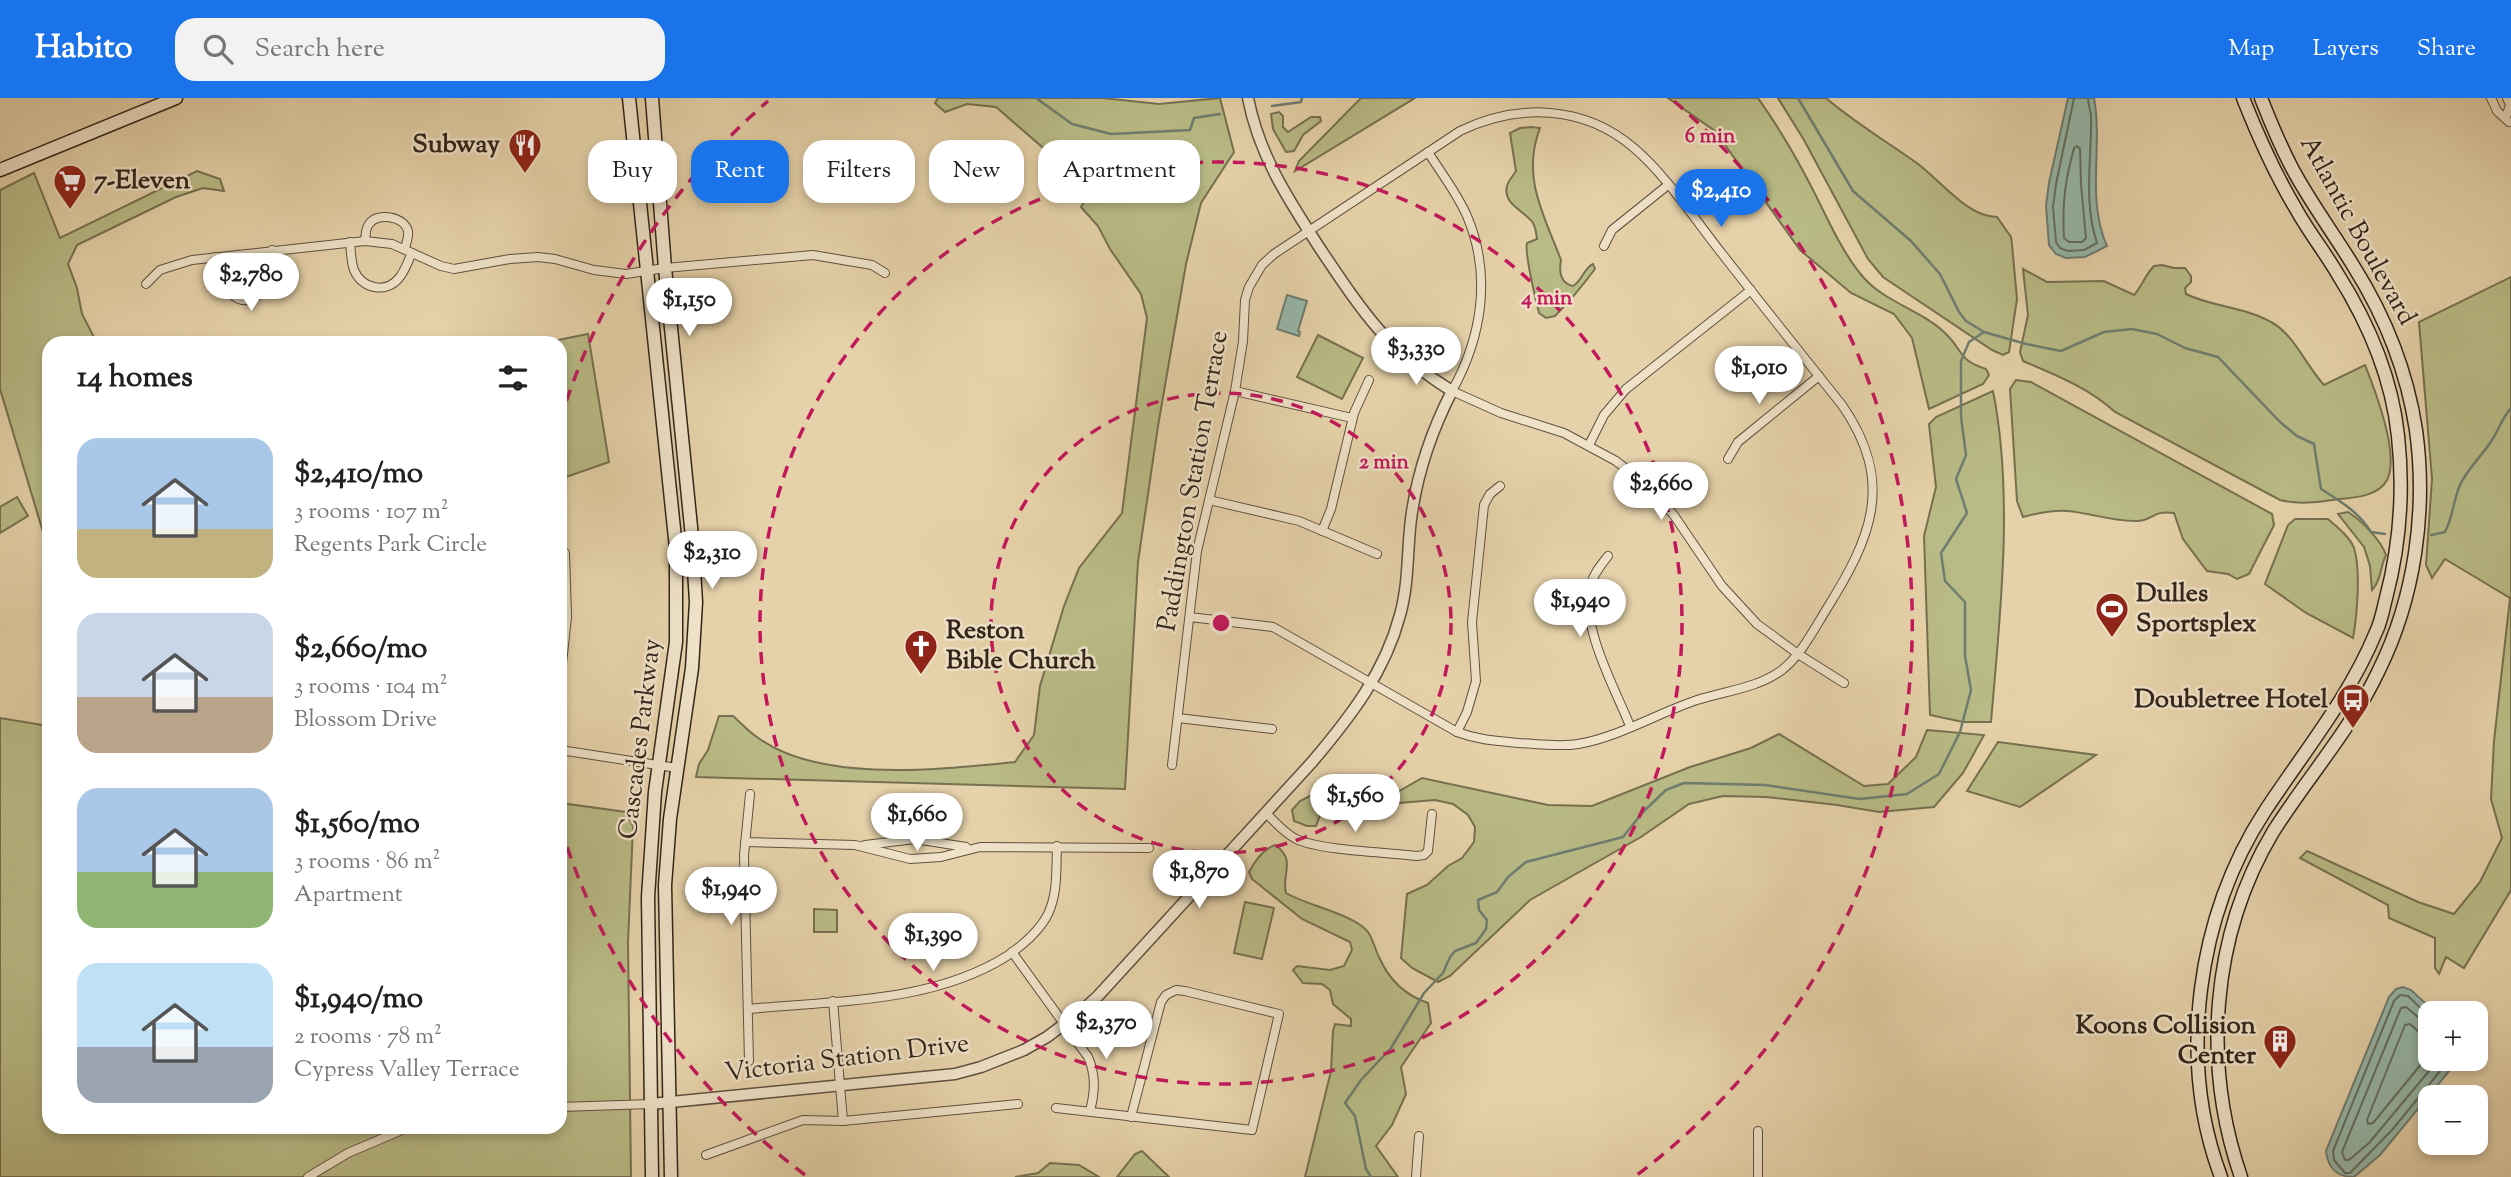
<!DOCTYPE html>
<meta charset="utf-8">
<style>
body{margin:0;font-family:"Sorts Mill Goudy",serif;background:#f2f2f2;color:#222;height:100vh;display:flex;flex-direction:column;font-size:26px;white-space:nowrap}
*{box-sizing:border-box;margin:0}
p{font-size:23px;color:#767676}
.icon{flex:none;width:38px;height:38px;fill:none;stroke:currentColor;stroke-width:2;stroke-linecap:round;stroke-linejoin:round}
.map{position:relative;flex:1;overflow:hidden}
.drawer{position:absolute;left:42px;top:238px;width:525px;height:798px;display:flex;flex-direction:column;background:#fff;border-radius:21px;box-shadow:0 4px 10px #0003}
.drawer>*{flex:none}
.top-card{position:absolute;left:588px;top:42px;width:665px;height:63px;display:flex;gap:14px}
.controls{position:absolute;left:2418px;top:903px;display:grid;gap:14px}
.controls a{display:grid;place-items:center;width:70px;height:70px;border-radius:14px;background:#fff;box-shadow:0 4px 10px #0003;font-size:35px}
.price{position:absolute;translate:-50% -60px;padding:0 16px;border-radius:24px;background:#fff;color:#222;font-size:23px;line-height:46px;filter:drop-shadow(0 2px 4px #0008)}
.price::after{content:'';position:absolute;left:50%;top:42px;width:21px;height:16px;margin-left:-10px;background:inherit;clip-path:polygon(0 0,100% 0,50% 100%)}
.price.selected{background:#1a73e8;color:#fff}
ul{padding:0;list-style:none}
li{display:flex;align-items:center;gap:21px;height:175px;padding:0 35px}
li span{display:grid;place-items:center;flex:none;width:196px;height:140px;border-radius:21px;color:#555}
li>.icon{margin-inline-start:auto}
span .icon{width:84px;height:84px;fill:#fffc;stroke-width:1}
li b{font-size:30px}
h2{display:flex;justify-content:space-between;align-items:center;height:84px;padding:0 35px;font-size:30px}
.tag{padding:0 24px;border-radius:21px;background:#fff;box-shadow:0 4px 10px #0003;font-size:24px;line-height:63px}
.tag.selected{background:#1a73e8;color:#fff}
header{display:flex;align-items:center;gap:42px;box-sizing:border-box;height:98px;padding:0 35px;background:#1a73e8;color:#fff}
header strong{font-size:33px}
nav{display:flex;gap:38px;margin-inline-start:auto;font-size:24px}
.search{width:490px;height:63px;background:#f2f2f2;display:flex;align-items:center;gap:18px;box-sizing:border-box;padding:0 24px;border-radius:21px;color:#767676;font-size:26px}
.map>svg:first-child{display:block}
.green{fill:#b9bb86;stroke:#767050;stroke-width:2}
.water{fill:#96b8a9;stroke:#6e7d70;stroke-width:2}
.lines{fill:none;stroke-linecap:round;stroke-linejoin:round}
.shore{stroke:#646e62;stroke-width:2}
.stream{stroke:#6e7d70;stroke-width:2.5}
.minor-casing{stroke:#5f503f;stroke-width:10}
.tertiary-casing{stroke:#5f503f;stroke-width:13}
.secondary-casing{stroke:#32241b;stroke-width:15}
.minor{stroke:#efe2c8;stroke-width:8}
.tertiary{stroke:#efe2c8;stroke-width:10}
.secondary{stroke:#efe2c8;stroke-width:12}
.ring{fill:none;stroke:#c2185b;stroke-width:3.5;stroke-dasharray:12 9}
.labels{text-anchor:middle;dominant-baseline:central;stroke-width:5;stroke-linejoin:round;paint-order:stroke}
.poi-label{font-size:26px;font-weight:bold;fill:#32241b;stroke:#efe2c8;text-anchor:end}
.street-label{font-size:26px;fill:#32241b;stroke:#efe2c8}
.centre{fill:#c2185b;stroke:#efe2c8;stroke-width:3.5}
.ring-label{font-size:21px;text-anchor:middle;font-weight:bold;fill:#c2185b;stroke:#efe2c8;stroke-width:5;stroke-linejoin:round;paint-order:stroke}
</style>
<header>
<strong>Habito</strong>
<div class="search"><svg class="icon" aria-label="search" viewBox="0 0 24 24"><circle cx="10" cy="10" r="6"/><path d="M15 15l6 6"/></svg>Search here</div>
<nav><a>Map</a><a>Layers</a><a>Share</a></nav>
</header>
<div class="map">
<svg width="2511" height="1079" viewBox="0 0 2511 1079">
<rect width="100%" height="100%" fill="#e6d2aa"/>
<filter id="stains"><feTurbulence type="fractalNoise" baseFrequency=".00286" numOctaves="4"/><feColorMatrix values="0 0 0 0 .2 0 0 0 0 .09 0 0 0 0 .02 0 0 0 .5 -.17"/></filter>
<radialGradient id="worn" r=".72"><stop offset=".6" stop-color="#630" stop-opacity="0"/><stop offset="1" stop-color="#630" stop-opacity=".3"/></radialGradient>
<g class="green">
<path d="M938 0H1103L1159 6 1220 0 1234 54 1201 105 1186 166 1158 328 1138 464 1125 691 696 679 699 666 708 652 719 618H733C741 625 748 633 757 639 819 686 942 671 1015 664L1034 637 1040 588 1064 508 1079 470 1122 415 1147 220 1141 196 1110 151 1098 128 1081 109 1096 82 1094 71 1072 75 996 9 967 6 945 14 935 5Z"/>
<path d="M1361 0H1415L1295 73 1299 63Z"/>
<path d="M1668 0H1758C1779 30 1797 60 1813 92 1828 121 1842 155 1864 180 1886 205 1924 213 1947 237 1964 254 1958 262 1986 271L1989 277 1983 286 1929 311 1912 240 1894 216 1851 195 1800 152 1715 33Z"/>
<path d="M1778 0H1826C1854 24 1884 42 1914 63 1939 80 1966 119 1997 119L2011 139 2012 146 2017 201 2009 254 2003 257 1992 252 1883 179 1868 161 1804 42Z"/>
<path d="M1279 14 1283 18V29L1288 34 1311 19H1320L1321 23 1303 37 1294 53 1286 54 1273 31 1271 16Z"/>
<path d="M1531 29 1540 30C1521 79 1544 117 1561 162 1559 173 1560 185 1573 188 1582 183 1584 170 1593 166L1595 171C1583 187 1569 204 1555 218L1546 220 1539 215C1536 202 1524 155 1527 145L1537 141C1536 135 1536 130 1533 125 1525 113 1502 106 1507 88 1508 83 1513 78 1516 73L1510 35 1520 30Z"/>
<path d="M197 73 220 81 224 93 203 90 176 99 77 147 68 166 77 190 82 216 97 245H49V454L0 291V92L34 75 60 140Z"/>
<path d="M2162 167 2174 170H2185L2191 178V184L2185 190 2186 196C2212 209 2245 209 2271 224 2295 237 2306 268 2324 287L2365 267C2375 292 2400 357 2387 382 2379 398 2354 400 2339 401 2318 404 2300 407 2280 402L2115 314C2089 290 2056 277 2023 263L2020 254 2028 217 2023 171 2047 184 2104 183 2134 197C2142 188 2145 177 2154 168Z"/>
<path d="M2511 179V792L2464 870 2446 859 2439 876 2435 870V840L2389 820 2388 807 2300 760 2307 753 2418 804 2454 816 2480 784 2502 740 2491 701 2494 643 2510 500 2445 461 2432 480 2426 467 2432 381 2419 224Z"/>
<path d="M588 236 609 364 560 381V245H543Z"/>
<path d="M1318 237 1363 260 1342 301 1297 279Z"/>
<path d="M2016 282 2031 284 2272 416 2274 427 2249 476 2237 481 2228 476 2207 473 2183 441 2174 415C2152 412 2154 422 2138 423 2114 424 2091 415 2067 413 2052 412 2038 415 2023 419L2017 403 2010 291Z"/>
<path d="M1993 293C2014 398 2000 518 1991 624H1963L1930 617 1924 438 1936 389 1929 326 1936 319Z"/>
<path d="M17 399 28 418 0 435V409Z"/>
<path d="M2348 414C2361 422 2381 442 2386 457 2380 469 2381 483 2372 492L2370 468 2364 449 2338 416Z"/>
<path d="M2295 421H2328C2337 429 2350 439 2354 450 2361 471 2357 518 2353 540L2306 515 2265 486 2288 427Z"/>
<path d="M0 620 49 628V1029H560V705L626 714 633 728 628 845 631 1079H0Z"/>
<path d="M1927 632 1984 637 1963 675 1934 709 1879 714 1837 707 1766 699 1723 698 1689 706 1641 739 1530 802 1450 878 1438 884 1412 870 1401 860 1407 796 1427 787 1448 768 1462 760 1474 744 1475 729 1468 717 1453 706 1435 702 1387 706 1331 704 1322 712 1316 728H1307L1294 723 1292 712 1300 703 1316 695 1335 694 1387 700 1422 680 1548 707 1592 708 1690 669 1751 650 1779 636 1864 688 1888 686 1916 659Z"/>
<path d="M1998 644 2096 657 2020 709 1967 693Z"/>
<path d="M1275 747C1297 762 1281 776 1286 795 1308 808 1354 816 1368 834 1373 841 1375 851 1379 859 1389 882 1404 897 1428 905L1431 925 1401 969 1406 996 1392 1027 1376 1048 1398 1079H1305L1331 973 1333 933 1335 926 1351 928V921L1333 906 1330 892 1322 886 1303 885 1293 872 1297 868 1330 872 1344 868 1352 852 1350 844 1302 821 1252 781 1249 774C1255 763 1263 751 1275 747Z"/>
<path d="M1245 804 1274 810 1262 861 1234 855Z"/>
<path d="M814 811 837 812V834H814Z"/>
<path d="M1142 1053 1169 1079H1117L1135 1056Z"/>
<path d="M1050 1065 1079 1067 1099 1079H1015L1038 1075Z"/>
</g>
<g class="water">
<path d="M2068 0H2094C2103 48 2086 102 2107 148L2085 159 2066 160 2056 156 2049 147 2046 108 2049 85Z"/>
<path d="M1287 197 1307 203 1298 233 1300 234 1299 238 1277 231Z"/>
<path d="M2403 889 2411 892 2436 915H2431V961H2459L2380 1057 2354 1079C2336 1079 2328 1070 2326 1053L2389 899 2396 891Z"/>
</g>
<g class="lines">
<g class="shore">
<path d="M2074 0 2056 86 2053 109 2056 144 2060 150 2068 153 2084 152 2097 145C2083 104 2092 59 2091 17 2090 11 2088 6 2088 0"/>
<path d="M2077 48 2080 51 2081 86 2086 140 2082 144H2069L2064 140C2062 106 2065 83 2074 50Z"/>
<path d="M2431 920 2408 898 2400 897 2394 903 2333 1053 2334 1062 2345 1075H2350L2392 1032 2450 961"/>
<path d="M2431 930 2406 909 2401 910 2342 1054 2345 1062H2349L2369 1045 2439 961"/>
<path d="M2431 941 2421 936 2410 926 2405 927 2367 1022 2368 1026 2373 1025 2431 954"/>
</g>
<g class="stream">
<path d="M1036 0 1072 26 1111 36 1190 32 1194 20 1220 16"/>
<path d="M1798 0 1853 93 1911 143 1940 176 1959 214 1966 223 1984 234 2026 246 2061 253 2104 234 2132 231 2157 236 2185 250 2218 259 2280 324 2297 338 2314 346 2321 391C2340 403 2359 414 2371 434L2385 436"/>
<path d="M1272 8 1301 4 1302 0"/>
<path d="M2431 437 2445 434C2453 419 2453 403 2460 387 2467 371 2482 358 2492 342 2499 331 2502 320 2511 310"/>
<path d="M1371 1079 1366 1071 1355 1018 1345 1005 1361 982 1391 950 1424 895 1443 875 1450 859 1455 853 1476 845 1486 831 1487 822 1479 812 1478 802 1497 794 1508 779 1526 764 1623 739 1643 714 1666 692 1684 685 1765 687 1860 701 1907 696 1939 676 1960 634 1971 592 1965 558V504L1945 483 1941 455 1967 415 1956 381 1966 357 1961 319V263L1969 244 1984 234"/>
</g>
<defs>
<g id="minor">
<path d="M2491 0 2497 13 2509 24"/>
<path d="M2506 19 2510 7 2507 0"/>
<path d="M1428 54C1441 75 1457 95 1467 118 1492 177 1482 239 1452 293L1501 315 1564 335 1616 363 1639 381 1673 416 1722 488 1757 526 1798 556 1844 585"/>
<path d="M365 143C366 137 365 131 369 126 377 114 404 118 408 133 409 139 406 145 405 151"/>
<path d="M350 144C351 153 351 164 354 172 362 191 386 196 399 180 405 173 408 163 412 155"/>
<path d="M1604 148 1612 132 1668 87"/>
<path d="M216 159C224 189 236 222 270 187L272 152"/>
<path d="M146 186 160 172 192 162 365 143 392 146 441 168 454 171 510 161 538 159 555 161 594 172 626 176 665 170 813 157 872 167 885 175"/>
<path d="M1235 293 1352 320"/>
<path d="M1589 347 1604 317 1626 291 1751 192"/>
<path d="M1728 361 1738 344 1819 278"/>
<path d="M1209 402 1299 423 1377 456"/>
<path d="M1322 433 1331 411 1354 315 1369 282"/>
<path d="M1608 458C1601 467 1594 475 1591 486 1579 527 1615 590 1630 628"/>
<path d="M560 584 567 519 565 455"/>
<path d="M1178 620 1272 631"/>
<path d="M1457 634 1467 614 1476 583 1472 524 1484 407 1490 396 1500 388"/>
<path d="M560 652 677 670"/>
<path d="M1172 667 1197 453 1235 293 1243 243 1245 202 1249 189 1262 167 1274 156 1460 33C1518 5 1584 7 1634 50 1666 77 1696 123 1723 157 1762 207 1802 257 1842 307 1896 385 1871 440 1826 512 1813 533 1801 557 1782 572 1758 590 1725 593 1697 602 1658 615 1619 639 1578 646 1559 649 1539 646 1519 645 1497 643 1478 642 1457 634L1273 529 1190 519"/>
<path d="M1266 715C1275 724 1284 735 1296 741 1322 753 1386 754 1417 758L1424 757 1428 753 1432 716"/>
<path d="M745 744 855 747 910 761 941 759 980 749 1149 750"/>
<path d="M865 747 915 741 966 749"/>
<path d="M1012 854 1088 959C1096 977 1095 994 1090 1013"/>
<path d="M833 903 843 1023"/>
<path d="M748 911C833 903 933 905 1007 858 1023 847 1039 834 1048 816 1058 795 1056 771 1057 748"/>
<path d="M749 963 744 757 750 696"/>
<path d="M560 1009 651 1006"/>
<path d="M1056 1010 1252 1032 1279 916 1185 893 1176 892 1166 897 1161 904 1131 1019"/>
<path d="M706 1057 803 1022 843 1023 1018 1006"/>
<path d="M308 1079 348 1055 409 1029"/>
<path d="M1416 1079 1419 1038"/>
<path d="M1758 1079V1033"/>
</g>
<path id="tertiary" d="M651 1006 955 976 981 969 1024 952 1047 939 1079 915 1098 898 1313 663C1351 618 1385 574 1400 517 1409 485 1407 453 1411 421 1417 375 1431 334 1452 293 1388 254 1360 210 1319 149 1288 101 1259 57 1248 0"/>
<g id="secondary">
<path d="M629 0 676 450V544L655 694 648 799 652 1079"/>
<path d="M652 0 665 170 692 439 696 504 692 570 670 721 665 787 671 1079"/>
<path d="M0 72 176 0"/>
<path d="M2221 1079C2177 962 2197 817 2265 713 2303 655 2349 600 2376 534 2381 524 2383 512 2386 500 2400 447 2404 393 2398 338 2392 280 2368 224 2337 175 2324 153 2308 133 2296 111 2275 76 2258 38 2243 0"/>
<path d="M2241 1079C2202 966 2211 838 2273 734 2307 680 2352 630 2379 572 2415 499 2427 412 2416 332 2407 273 2386 220 2354 169 2334 136 2310 104 2292 70 2280 47 2270 23 2261 0"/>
</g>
</defs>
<use href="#minor" class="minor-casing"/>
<use href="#tertiary" class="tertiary-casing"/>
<use href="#secondary" class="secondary-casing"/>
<use href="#minor" class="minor"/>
<use href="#tertiary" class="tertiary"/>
<use href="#secondary" class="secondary"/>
</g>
<g class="ring">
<circle cx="1221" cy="525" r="230"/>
<circle cx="1221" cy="525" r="461"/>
<path d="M805 1077A691 691 0 0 1 560 727M560 323A691 691 0 0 1 768 3M1674 3A691 691 0 0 1 1637 1077"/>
</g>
<defs>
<symbol id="restaurant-pin" viewBox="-11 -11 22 30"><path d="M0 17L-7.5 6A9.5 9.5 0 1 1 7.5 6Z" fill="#8f2418" stroke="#efe2c8"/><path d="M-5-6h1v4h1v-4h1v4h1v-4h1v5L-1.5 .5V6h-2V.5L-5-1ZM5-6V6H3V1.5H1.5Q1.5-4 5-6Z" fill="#fff"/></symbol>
<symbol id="supermarket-pin" viewBox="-11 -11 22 30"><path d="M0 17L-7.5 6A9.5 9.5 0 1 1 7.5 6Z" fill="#8f2418" stroke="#efe2c8"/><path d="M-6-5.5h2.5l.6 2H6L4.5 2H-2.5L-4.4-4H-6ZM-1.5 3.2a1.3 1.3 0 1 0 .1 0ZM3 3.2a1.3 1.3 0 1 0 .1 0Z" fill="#fff"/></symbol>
<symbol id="stadium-pin" viewBox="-11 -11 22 30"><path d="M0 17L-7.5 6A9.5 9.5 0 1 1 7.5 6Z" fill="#8f2418" stroke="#efe2c8"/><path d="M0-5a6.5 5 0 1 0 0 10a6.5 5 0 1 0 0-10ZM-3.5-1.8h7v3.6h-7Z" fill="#fff"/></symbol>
<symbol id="church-pin" viewBox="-11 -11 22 30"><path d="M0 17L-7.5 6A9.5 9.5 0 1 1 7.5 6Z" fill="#8f2418" stroke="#efe2c8"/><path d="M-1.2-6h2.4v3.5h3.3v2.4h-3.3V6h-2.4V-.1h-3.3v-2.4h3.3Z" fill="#fff"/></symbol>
<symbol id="bus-pin" viewBox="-11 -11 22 30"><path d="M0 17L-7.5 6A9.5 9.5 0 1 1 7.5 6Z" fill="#8f2418" stroke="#efe2c8"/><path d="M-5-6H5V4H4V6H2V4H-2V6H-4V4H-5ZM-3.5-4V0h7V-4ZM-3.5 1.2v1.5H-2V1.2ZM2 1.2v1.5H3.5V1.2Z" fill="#fff"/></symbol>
<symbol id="building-pin" viewBox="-11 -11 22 30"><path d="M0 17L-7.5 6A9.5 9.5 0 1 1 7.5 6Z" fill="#8f2418" stroke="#efe2c8"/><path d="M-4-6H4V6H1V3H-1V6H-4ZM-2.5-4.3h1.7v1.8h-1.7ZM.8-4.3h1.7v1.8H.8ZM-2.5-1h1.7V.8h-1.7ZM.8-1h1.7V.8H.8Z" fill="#fff"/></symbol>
</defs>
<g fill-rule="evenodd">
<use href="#restaurant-pin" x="506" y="28" width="38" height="52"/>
<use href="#supermarket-pin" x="51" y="64" width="38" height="52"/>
<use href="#stadium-pin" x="2093" y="492" width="38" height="52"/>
<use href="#church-pin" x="902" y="529" width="38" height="52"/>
<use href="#bus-pin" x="2334" y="583" width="38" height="52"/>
<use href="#building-pin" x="2261" y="924" width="38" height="52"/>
</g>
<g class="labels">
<g class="poi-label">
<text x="500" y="47">Subway</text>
<text x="94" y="83" text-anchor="start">7-Eleven</text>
<text x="2136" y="496" text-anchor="start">Dulles<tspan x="2136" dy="30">Sportsplex</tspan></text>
<text x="946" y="533" text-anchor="start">Reston<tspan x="946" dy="30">Bible Church</tspan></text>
<text x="2328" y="602">Doubletree Hotel</text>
<text x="2256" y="928">Koons Collision<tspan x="2256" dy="30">Center</tspan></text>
</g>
<g class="street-label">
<text transform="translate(2357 133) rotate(61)">Atlantic Boulevard</text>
<text transform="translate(1194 383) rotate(-80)">Paddington Station Terrace</text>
<text transform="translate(641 641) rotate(-83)">Cascades Parkway</text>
<text transform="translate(847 961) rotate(-7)">Victoria Station Drive</text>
</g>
</g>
<circle cx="1221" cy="525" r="10" class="centre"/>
<g class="ring-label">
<text x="1710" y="44">6 min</text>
<text x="1547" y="206">4 min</text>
<text x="1384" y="370">2 min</text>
</g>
<rect width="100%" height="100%" filter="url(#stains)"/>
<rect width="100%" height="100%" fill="url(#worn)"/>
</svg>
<div class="controls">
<a>+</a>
<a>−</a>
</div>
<b class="price selected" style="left:1721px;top:131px">$2,410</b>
<b class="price" style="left:251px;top:215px">$2,780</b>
<b class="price" style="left:689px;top:240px">$1,150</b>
<b class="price" style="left:1416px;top:289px">$3,330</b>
<b class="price" style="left:1759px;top:308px">$1,010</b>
<b class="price" style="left:1661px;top:424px">$2,660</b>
<b class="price" style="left:712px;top:493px">$2,310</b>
<b class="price" style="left:1580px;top:541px">$1,940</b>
<b class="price" style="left:1355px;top:736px">$1,560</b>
<b class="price" style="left:917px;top:755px">$1,660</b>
<b class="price" style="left:1199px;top:812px">$1,870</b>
<b class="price" style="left:731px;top:829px">$1,940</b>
<b class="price" style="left:933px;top:875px">$1,390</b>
<b class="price" style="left:1106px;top:963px">$2,370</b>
<div class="top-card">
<a class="tag">Buy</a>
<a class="tag selected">Rent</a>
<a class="tag">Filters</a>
<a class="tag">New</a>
<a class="tag">Apartment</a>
</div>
<section class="drawer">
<h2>14 homes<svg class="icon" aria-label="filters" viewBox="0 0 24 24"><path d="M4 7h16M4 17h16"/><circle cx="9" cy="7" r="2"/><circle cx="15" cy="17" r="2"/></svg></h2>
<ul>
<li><span style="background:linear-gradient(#a9c7e8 65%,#c2b280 0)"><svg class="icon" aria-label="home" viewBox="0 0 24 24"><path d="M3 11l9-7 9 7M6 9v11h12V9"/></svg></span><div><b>$2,410/mo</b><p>3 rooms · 107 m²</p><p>Regents Park Circle</p></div></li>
<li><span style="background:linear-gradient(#c9d6e8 60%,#b9a48a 0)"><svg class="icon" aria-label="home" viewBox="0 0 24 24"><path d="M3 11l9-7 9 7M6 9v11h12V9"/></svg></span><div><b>$2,660/mo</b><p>3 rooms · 104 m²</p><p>Blossom Drive</p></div></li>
<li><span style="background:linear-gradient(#a9c7e8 60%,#8fb573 0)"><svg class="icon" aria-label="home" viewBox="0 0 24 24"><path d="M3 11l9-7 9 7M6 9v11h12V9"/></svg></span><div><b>$1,560/mo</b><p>3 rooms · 86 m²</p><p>Apartment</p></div></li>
<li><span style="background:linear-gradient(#bfe0f5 60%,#9aa5b1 0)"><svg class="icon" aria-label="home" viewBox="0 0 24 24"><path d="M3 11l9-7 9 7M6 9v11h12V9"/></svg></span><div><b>$1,940/mo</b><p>2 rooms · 78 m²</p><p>Cypress Valley Terrace</p></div></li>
</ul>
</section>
</div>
